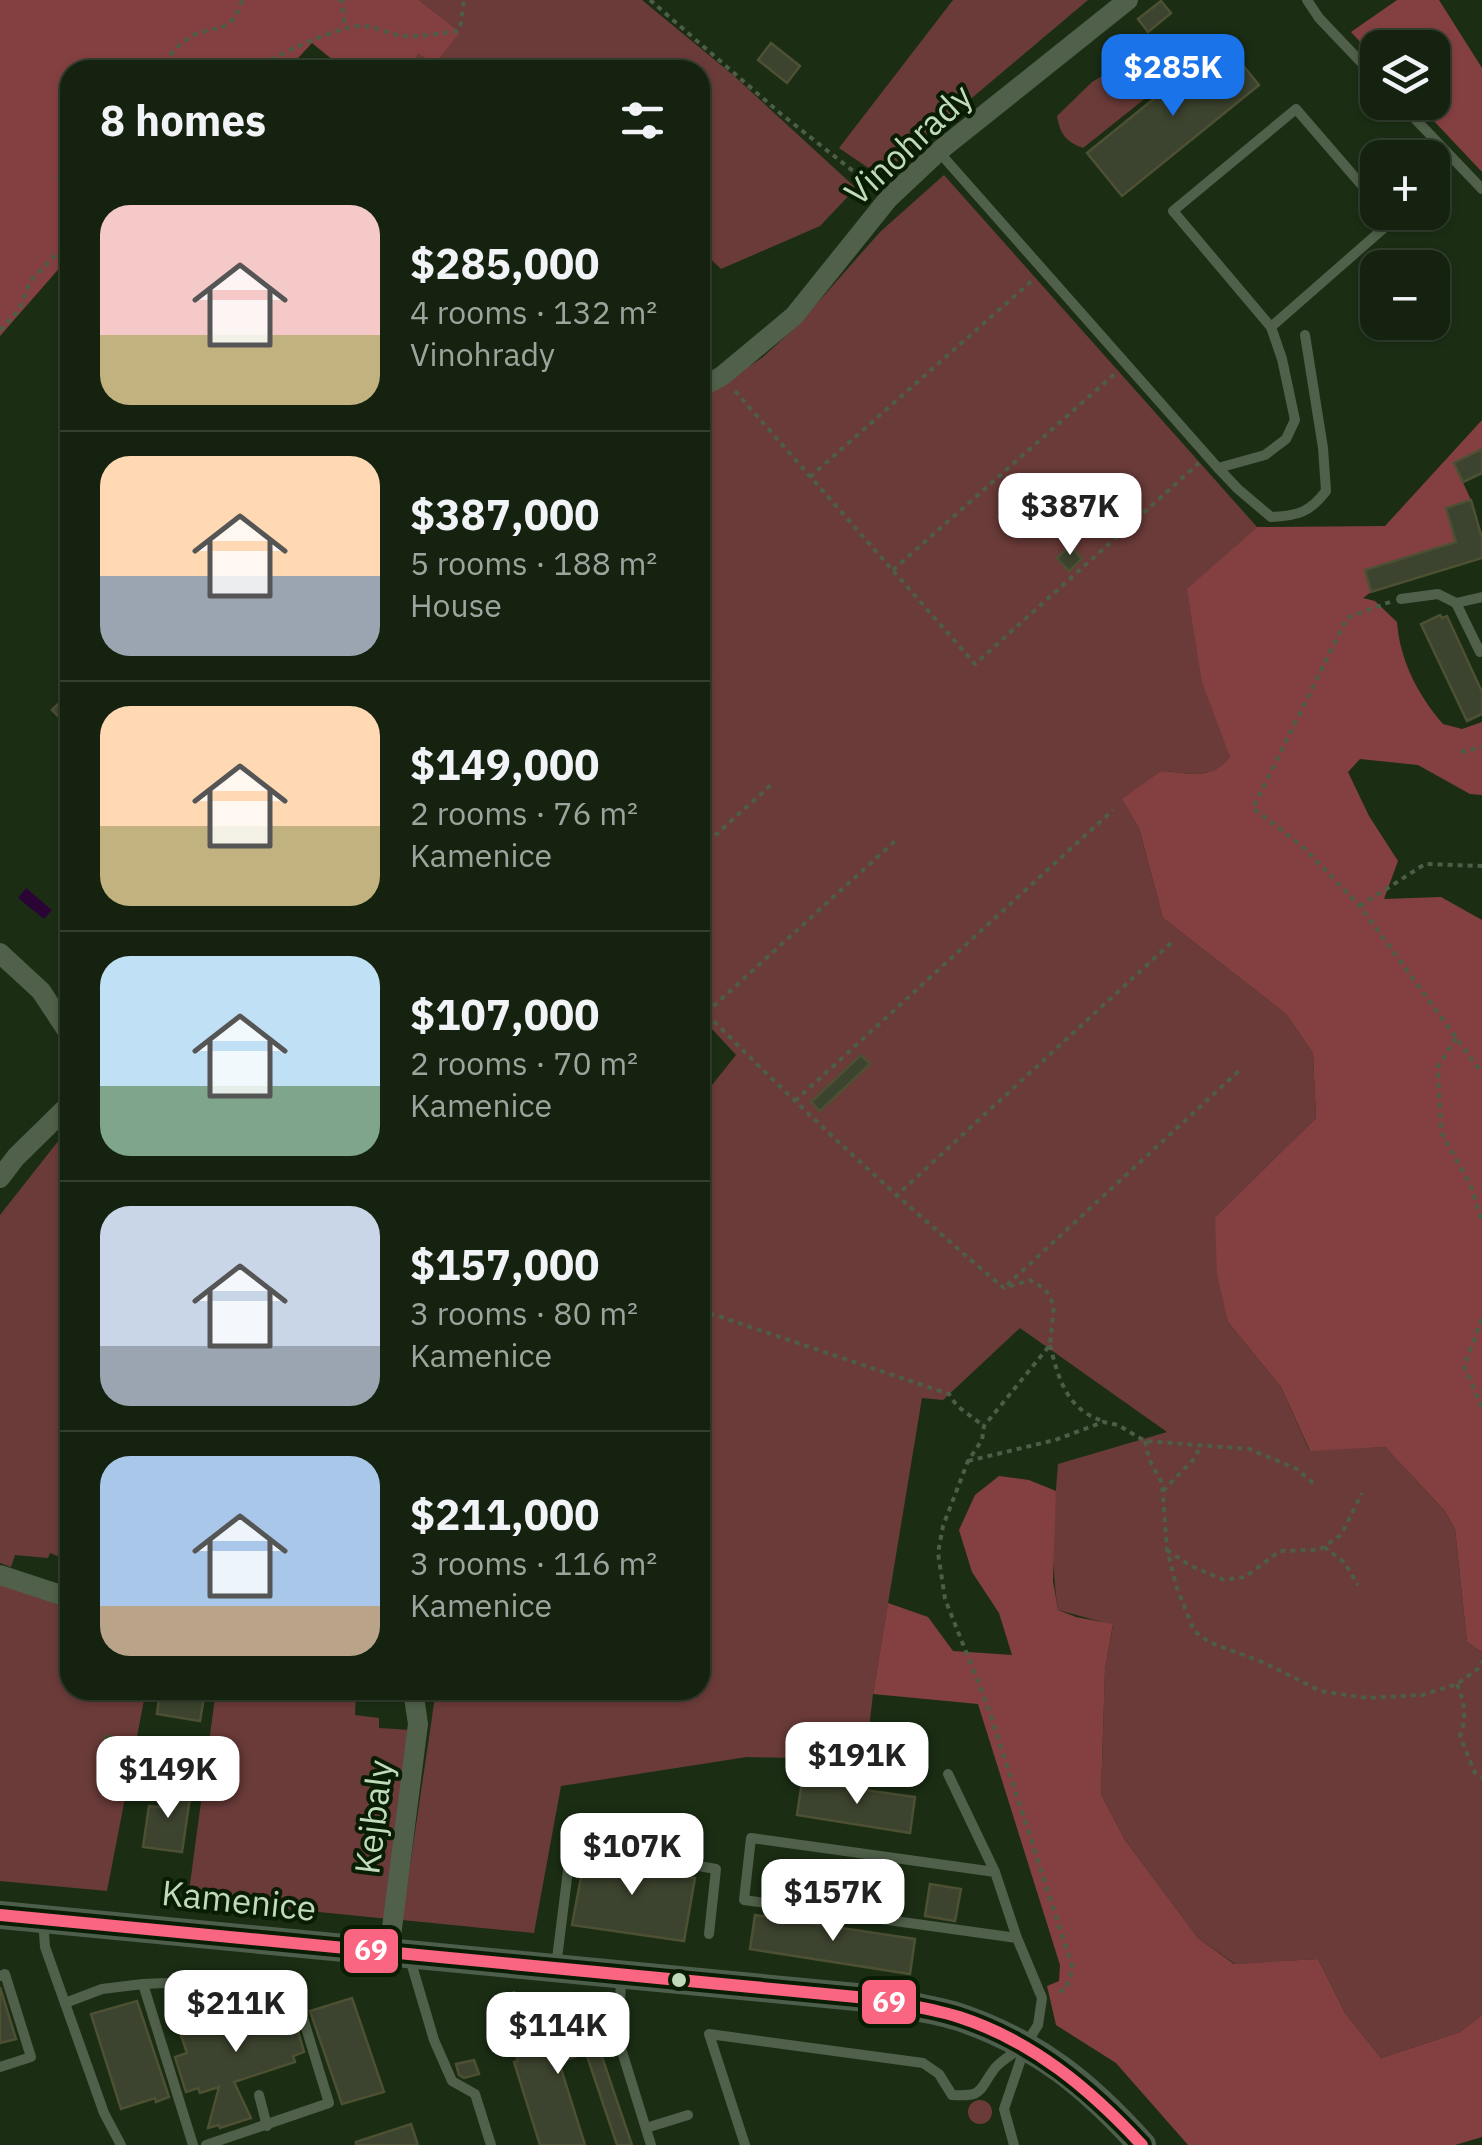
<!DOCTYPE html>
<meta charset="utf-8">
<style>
body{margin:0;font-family:"IBM Plex Sans",sans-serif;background:#212f1d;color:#f1f3f6;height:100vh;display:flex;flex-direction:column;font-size:38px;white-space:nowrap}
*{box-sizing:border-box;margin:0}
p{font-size:32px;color:#9da49e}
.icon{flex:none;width:55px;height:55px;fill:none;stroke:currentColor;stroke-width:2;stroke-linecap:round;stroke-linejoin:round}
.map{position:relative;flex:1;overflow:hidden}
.sheet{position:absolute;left:60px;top:60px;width:650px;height:1640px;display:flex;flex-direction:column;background:#14220f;border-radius:30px;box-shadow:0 2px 8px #0004,0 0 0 2px #333f2f}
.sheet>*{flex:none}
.fabs{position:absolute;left:1360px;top:30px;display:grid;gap:20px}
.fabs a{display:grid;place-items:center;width:90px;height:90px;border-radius:20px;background:#14220f;box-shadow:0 2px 8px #0004,0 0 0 2px #333f2f;font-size:50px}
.price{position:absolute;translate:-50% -85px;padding:0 22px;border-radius:20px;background:#fff;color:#222;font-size:32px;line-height:65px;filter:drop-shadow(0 2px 5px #0008)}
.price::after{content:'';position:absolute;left:50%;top:60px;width:30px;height:22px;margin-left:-15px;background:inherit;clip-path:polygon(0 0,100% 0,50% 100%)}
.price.selected{background:#1a73e8;color:#fff}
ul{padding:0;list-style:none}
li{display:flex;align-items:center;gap:30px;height:250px;padding:0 40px}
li+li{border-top:2px solid #333f2f}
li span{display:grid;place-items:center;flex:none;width:280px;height:200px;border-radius:30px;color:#555}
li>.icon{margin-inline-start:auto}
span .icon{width:120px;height:120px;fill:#fffc;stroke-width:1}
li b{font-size:42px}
h2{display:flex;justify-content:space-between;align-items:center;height:120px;padding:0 40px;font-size:42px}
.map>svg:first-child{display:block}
.green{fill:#6a3b39}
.forest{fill:#844041}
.water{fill:#2b0436}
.building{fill:#3c432e;stroke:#4d5033;stroke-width:2.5}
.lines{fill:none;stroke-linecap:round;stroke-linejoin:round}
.path{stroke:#4d5d48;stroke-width:4;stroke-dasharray:5 5;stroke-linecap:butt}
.lane{stroke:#50604a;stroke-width:10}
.street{stroke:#50604a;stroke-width:20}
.secondary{stroke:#4d5f4c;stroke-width:28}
.bus-1-casing{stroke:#091c04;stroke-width:20}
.bus-1{stroke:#fa6682;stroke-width:12}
.bus-dot{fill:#c1daba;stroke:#091c04;stroke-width:4}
.labels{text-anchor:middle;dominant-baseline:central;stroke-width:8;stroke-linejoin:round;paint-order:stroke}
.street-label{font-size:35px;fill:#c1daba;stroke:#091c04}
.line-badge{stroke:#091c04;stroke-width:4}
.badge-label{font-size:28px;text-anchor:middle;font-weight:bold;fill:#fff}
</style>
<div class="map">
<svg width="1482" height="2145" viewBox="0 0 1482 2145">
<rect width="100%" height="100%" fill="#1b2e14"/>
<g class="green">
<path d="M419 0H642L733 75 856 188 820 226 721 269 700 249V70H406L419 54 460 32Z"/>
<path d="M953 0H1088L883 173 867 167 839 148Z"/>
<path d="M1121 65 1147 97 1083 148C1066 142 1060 134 1057 116L1092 82Z"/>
<path d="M944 175 1257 527 1188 589 1230 757C1210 781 1191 773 1161 771L1123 800 1139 828 1163 918 1286 1014 1313 1053 1316 1118 1215 1217 1228 1322 1281 1387 1309 1450 1385 1447 1444 1510 1455 1529 1467 1642 1482 1652V2015L1460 2032 1381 2058 1345 2013 1318 1959 1235 1964 1198 1938 1125 1840 1101 1794 1105 1670 1113 1625 1058 1610C1050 1561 1054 1513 1058 1464L1167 1432 1020 1328 943 1400 922 1398 873 1694 865 1764 829 1759 747 1757 561 1786 534 1933 402 1920 436 1690H700V1100L736 1055 700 1016V399L763 357 797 326 880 232Z"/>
<path d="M70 1126V1561L50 1553 48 1558 15 1555 11 1567 0 1563V1215Z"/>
<path d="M0 1582 70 1605V1690H146L107 1891 0 1881Z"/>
<path d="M216 1690H356L355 1715 379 1718V1728L411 1730 389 1919 188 1899Z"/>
<circle cx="980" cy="2112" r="12"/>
</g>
<g class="forest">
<path d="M0 0H419L460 32 435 64 419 54 406 70H345L312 43 287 70H70V256L0 336Z"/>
<path d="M1397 0H1439L1482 68V172L1417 103 1432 102V48H1378L1377 60 1351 32Z"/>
<path d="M1482 420V449L1454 463 1471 500 1446 508 1455 542 1365 570 1371 592 1363 598 1375 601 1397 622C1400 661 1418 695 1443 724L1462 729 1482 722V795L1470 794 1418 765 1360 759 1348 772 1369 816 1398 861 1384 899 1441 897 1482 920V1652L1467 1642 1455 1529 1444 1510 1385 1447 1310 1451 1281 1387 1228 1322 1217 1274 1215 1217 1316 1118 1313 1053 1286 1014 1163 918 1139 828 1122 799 1161 771C1191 773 1210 781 1230 757L1202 682 1187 589 1257 527 1385 526Z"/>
<path d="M999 1476 1029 1480 1056 1491 1053 1581 1058 1610 1076 1617 1113 1624 1105 1670 1101 1794 1125 1840 1198 1938 1234 1964 1318 1959 1345 2013 1381 2058 1460 2032 1482 2015V2137L1455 2145H1188L1116 2063 1056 2025 1047 1986 1059 1981 1060 1965 978 1704 873 1694 888 1603 928 1617 953 1651 1012 1655 999 1613 972 1572 959 1530 975 1495Z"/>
</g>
<path class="water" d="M26 888 52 910 44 919 18 898Z"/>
<g class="building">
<path d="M1161 1 1171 13 1148 32 1138 19Z"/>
<path d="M1224 42 1259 85 1122 196 1087 153Z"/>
<path d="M771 43 800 66 787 83 758 60Z"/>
<path d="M1482 449V473L1463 482 1454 463Z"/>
<path d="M1471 500 1482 538V558L1371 592 1365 570 1456 542 1446 508Z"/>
<path d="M1070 546 1082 559 1069 571 1057 558Z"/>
<path d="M1440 615 1442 618 1447 616 1482 692V714L1467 721 1421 624Z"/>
<path d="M62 700 70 707V728L52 710Z"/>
<path d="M861 1055 870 1064 820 1111 811 1102Z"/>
<path d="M160 1690 205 1691 200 1721 157 1714Z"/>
<path d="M105 1736 121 1738 119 1754 103 1752Z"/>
<path d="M802 1781 915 1797 910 1833 797 1815Z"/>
<path d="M163 1787 191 1791 182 1852 143 1847 149 1806 160 1807Z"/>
<path d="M594 1844 622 1848 619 1865 695 1878 684 1941 572 1925 582 1872 589 1873Z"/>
<path d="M930 1884 961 1889 955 1921 925 1916Z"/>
<path d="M755 1915 915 1939 910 1974 750 1949Z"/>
<path d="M0 1987 16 2039 0 2043Z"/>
<path d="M514 1992 530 2040 572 2026 569 2019 587 2013 632 2145H617L586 2053 559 2062 585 2145H540L514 2062 518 2061 497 1998Z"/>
<path d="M352 1998 384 2092 342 2104 310 2011Z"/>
<path d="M268 1999 275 2000 281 2021 294 2017 304 2052 293 2056 295 2062 234 2082 251 2118 220 2128 219 2125 208 2128 219 2087 200 2093 198 2088 186 2092 175 2057 187 2053 179 2029Z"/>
<path d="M137 2001 169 2097 156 2102 155 2098 121 2109 91 2014Z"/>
<path d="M474 2060 479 2074 464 2078 459 2075 456 2064Z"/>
<path d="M411 2124 418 2145H356V2142Z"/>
</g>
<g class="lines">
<g class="path">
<path d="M339 0 342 1 345 27"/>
<path d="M650 0 781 114 872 186"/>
<path d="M157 70C166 60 175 48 186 40 211 21 230 40 242 0"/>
<path d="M254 70C271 57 340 25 361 26 377 26 392 36 407 36 422 37 439 33 454 32L460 28 464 0"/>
<path d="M70 161 58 174 65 195 70 196"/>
<path d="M0 330 19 310 31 280 70 241"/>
<path d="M735 391 975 664 1199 463"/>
<path d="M810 477 1035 278"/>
<path d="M893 570 1118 371"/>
<path d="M1390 602 1347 618 1253 808 1302 846 1360 906 1482 1073"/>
<path d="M700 684 712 674"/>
<path d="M1461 752 1482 747"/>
<path d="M700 849 772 784"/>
<path d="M1360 906 1425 864 1482 866"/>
<path d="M700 1007C797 1106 898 1199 1004 1288L1030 1280 1045 1289 1054 1305 1050 1345 984 1426 982 1440 968 1461 943 1526 938 1553 945 1599 988 1707 1073 1969 1066 1989 1056 1993"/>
<path d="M706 1013 895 841"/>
<path d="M1456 1038 1438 1067 1441 1132 1471 1186 1482 1223"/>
<path d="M795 1101 1113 810"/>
<path d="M895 1197 1172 942"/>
<path d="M1007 1285 1242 1068"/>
<path d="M700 1310 949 1394 957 1406 984 1426"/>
<path d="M1482 1319 1464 1366 1482 1407"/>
<path d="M1050 1345C1058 1377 1066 1408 1100 1420"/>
<path d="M1145 1441 1149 1459 1162 1483 1167 1550 1177 1588 1194 1631 1209 1642 1265 1663 1320 1691 1367 1698 1422 1695 1457 1684 1479 1668 1482 1661"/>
<path d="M968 1461 1055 1440 1103 1422 1118 1425 1145 1441 1249 1449 1297 1469 1313 1483"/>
<path d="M1163 1491 1193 1460 1201 1446"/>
<path d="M1324 1547 1344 1562 1358 1585"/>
<path d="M1167 1550 1189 1565 1224 1580 1245 1577 1280 1551 1319 1550 1341 1535 1362 1493"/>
<path d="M1457 1684C1465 1704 1467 1715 1460 1736L1475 1773 1482 1778"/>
</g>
<g class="lane">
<path d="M1307 0 1319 18 1378 80"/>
<path d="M1399 102 1482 189"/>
<path d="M939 152 1218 468 1265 455 1286 439 1295 420 1282 359 1271 327 1173 211 1296 109 1378 204"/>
<path d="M1271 327 1392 221 1384 212"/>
<path d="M1218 468 1238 489 1271 517C1298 516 1310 512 1326 491L1323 448 1305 335"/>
<path d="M1401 599 1438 594 1456 603 1482 597"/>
<path d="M1456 603 1480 652"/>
<path d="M948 1774 995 1872"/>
<path d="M43 1920 45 1947 104 2113 121 2145"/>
<path d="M410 1959 434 2040 452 2081 475 2094 491 2145"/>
<path d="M556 1967 573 1830 623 1836 646 1857 716 1869 709 1934"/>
<path d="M621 1975 619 2042 651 2145"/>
<path d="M0 1976 5 1974 31 2057 0 2067"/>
<path d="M143 1984C195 1981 245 1985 296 1995L329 2103 206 2145"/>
<path d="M65 2003 102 1989 143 1984 193 2145"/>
<path d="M259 2095 267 2126"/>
<path d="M646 2128 688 2115"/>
<path d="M745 2145 709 2034 923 2063 939 2074 952 2095C985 2097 978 2090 995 2068 1002 2060 1013 2054 1021 2048"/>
<path d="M1014 2145 1004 2109 1026 2044 1038 2025 1042 1998 1017 1938 744 1900 751 1838 995 1872 1017 1938"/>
</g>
<g class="street">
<path d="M700 388 722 376 794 316 888 199 939 151 1128 0"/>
<path d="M0 953 41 991 70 1035"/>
<path d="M0 1178 16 1157 70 1104"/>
<path d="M0 1575 70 1598"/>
<path d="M389 1952 418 1724 413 1690"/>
</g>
<path class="secondary" d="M0 1915 867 1998C897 2004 930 2008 959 2017 1038 2044 1087 2084 1142 2145"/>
<defs>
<path id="bus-1" d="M0 1915 867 1998C897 2004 929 2007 959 2017 1033 2041 1090 2089 1142 2145"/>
</defs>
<use href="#bus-1" class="bus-1-casing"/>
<use href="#bus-1" class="bus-1"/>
</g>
<circle class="bus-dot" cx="679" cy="1980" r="9"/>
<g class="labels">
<g class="street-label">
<text transform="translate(908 144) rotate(-43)">Vinohrady</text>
<text transform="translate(373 1817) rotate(-83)">Kejbaly</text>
<text transform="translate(239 1900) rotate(6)">Kamenice</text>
</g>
</g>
<g class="line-badge">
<rect x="342" y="1927" width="58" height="48" rx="10" fill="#fa6682"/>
<rect x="860" y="1978" width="58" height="48" rx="10" fill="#fa6682"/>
</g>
<g class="badge-label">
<text x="371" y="1960">69</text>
<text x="889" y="2012">69</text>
</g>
</svg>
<div class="fabs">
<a><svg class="icon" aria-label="layers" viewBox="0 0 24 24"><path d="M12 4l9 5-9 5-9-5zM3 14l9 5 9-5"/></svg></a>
<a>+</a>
<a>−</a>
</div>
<b class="price selected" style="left:1173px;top:119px">$285K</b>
<b class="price" style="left:1070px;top:558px">$387K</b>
<b class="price" style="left:857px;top:1807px">$191K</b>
<b class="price" style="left:168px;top:1821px">$149K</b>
<b class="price" style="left:632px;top:1898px">$107K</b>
<b class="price" style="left:833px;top:1944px">$157K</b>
<b class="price" style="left:236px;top:2055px">$211K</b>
<b class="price" style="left:558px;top:2077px">$114K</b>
<section class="sheet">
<h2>8 homes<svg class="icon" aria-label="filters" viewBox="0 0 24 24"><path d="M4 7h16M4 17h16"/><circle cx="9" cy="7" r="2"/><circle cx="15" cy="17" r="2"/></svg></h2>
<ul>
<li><span style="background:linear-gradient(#f6c9c9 65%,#c2b280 0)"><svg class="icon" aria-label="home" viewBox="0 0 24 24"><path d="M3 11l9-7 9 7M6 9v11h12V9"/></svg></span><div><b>$285,000</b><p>4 rooms · 132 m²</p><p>Vinohrady</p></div></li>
<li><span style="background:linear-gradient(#ffd9b3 60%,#9aa5b1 0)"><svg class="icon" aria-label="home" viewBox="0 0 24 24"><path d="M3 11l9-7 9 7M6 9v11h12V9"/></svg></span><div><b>$387,000</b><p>5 rooms · 188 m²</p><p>House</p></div></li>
<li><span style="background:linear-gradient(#ffd9b3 60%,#c2b280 0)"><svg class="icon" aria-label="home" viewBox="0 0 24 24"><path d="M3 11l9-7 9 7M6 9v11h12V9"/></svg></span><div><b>$149,000</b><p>2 rooms · 76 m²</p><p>Kamenice</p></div></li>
<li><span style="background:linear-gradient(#bfe0f5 65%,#7fa58c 0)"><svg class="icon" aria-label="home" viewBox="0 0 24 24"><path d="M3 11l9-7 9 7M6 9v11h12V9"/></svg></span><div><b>$107,000</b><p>2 rooms · 70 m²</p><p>Kamenice</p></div></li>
<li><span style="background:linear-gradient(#c9d6e8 70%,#9aa5b1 0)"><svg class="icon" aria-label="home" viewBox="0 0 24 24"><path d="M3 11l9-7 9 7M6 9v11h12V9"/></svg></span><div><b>$157,000</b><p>3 rooms · 80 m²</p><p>Kamenice</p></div></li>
<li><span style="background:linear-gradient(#a9c7e8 75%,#b9a48a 0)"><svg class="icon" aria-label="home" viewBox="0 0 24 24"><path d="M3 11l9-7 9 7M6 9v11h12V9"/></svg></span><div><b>$211,000</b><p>3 rooms · 116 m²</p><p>Kamenice</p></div></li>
</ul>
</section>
</div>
